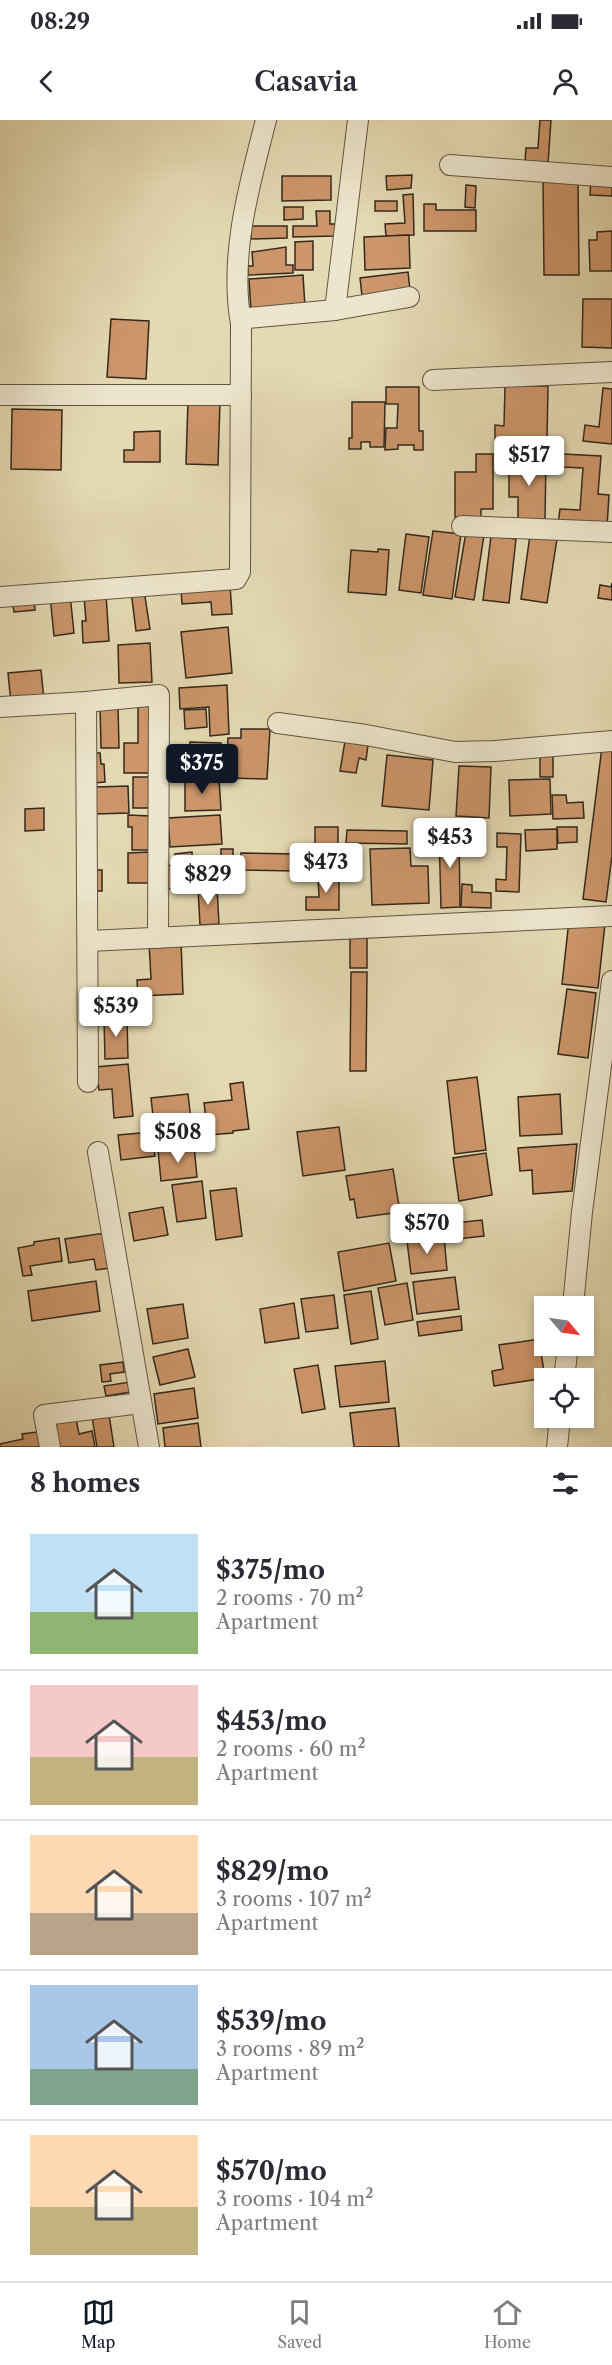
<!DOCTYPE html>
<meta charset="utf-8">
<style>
body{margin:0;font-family:"Libre Caslon Text",serif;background:#f7f7f7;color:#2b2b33;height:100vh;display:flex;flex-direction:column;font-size:22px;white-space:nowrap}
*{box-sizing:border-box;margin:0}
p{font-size:20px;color:#7c7c81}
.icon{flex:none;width:33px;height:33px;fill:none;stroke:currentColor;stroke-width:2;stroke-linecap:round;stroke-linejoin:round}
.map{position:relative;height:1327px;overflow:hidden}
.side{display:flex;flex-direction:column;background:#fff;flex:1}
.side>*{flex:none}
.needle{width:39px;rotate:119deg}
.controls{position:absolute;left:534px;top:1176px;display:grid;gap:12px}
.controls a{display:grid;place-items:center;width:60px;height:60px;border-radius:0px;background:#fff;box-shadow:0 3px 9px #0003;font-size:30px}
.price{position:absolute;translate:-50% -51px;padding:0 14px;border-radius:6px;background:#fff;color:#222;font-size:20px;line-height:39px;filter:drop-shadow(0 2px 3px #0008)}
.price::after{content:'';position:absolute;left:50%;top:36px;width:18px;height:14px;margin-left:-9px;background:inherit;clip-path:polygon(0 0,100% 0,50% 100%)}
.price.current{background:#111827;color:#fff}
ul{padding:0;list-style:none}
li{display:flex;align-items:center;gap:18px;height:150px;padding:0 30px}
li+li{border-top:2px solid #e1e1e2}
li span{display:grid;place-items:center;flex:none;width:168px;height:120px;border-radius:0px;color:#555}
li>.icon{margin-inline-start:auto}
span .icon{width:72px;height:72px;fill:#fffc;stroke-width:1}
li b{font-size:26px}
h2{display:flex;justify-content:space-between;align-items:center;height:72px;padding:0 30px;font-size:26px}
.status{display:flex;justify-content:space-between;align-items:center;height:42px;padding:0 30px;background:#fff;direction:ltr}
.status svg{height:16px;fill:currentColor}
header{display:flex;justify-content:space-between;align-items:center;height:78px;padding:0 30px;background:#fff;font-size:27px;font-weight:600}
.tab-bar{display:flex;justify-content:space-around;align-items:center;height:84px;border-top:2px solid #e1e1e2;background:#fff;font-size:16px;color:#7c7c81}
.tab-bar a{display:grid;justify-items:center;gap:3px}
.tab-bar .current{color:#111827}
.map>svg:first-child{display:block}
.building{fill:#cc956a;stroke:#33291c;stroke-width:1.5}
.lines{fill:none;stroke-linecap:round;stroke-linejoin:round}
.minor-casing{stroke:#5f5542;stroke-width:22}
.minor{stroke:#ede6cd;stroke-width:20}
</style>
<div class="status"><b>08:29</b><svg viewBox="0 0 49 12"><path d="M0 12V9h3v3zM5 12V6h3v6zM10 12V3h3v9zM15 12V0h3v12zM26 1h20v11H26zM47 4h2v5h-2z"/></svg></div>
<header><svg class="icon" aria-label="back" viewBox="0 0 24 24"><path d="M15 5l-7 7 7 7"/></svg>Casavia<svg class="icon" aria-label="person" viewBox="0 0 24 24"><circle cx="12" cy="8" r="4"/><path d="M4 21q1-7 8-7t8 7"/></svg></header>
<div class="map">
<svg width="612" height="1327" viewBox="0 0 612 1327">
<rect width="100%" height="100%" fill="#e4d9b2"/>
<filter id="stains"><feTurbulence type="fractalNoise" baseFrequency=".00333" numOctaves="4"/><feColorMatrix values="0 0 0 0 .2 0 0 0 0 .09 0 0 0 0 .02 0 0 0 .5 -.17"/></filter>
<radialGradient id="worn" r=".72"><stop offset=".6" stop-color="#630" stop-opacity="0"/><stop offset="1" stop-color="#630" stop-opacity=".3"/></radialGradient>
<g class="building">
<path d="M540 0H551L548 44 525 42 526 28H538Z"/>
<path d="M412 55 411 68 387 70 386 56Z"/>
<path d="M282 56H331V80L282 81Z"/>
<path d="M591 58 612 59V76L590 75Z"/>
<path d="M543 59H578L579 155H544Z"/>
<path d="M466 65 476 66 475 88 465 87Z"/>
<path d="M413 74 414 115 386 116 385 104 405 103 403 75Z"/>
<rect x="375" y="81" width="22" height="10"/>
<path d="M424 84H436V90H476V111H424Z"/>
<path d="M284 87H303V99L284 100Z"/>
<path d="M316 91H330V104H335V116L293 117V106H317Z"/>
<path d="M251 106H287V118L251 119Z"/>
<path d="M612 111V151H590L589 120H597V112Z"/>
<path d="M409 115 410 148 365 150 364 117Z"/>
<path d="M313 121V150H295V122Z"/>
<path d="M286 127V145H293V153L248 155V146H253L252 132Z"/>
<path d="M408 152 410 170 362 176 360 158Z"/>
<path d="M303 155 305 187 251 191 249 159Z"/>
<path d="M583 179H612V228L582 227Z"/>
<path d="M111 199 149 201 146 259 107 257Z"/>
<path d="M505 266H548L547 321H495V305L504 306Z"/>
<path d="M386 267H419V311H423V330H414V325H398V329L385 330 386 308H397L398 284H386Z"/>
<path d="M603 268 612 269V324L583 321 585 305 599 307Z"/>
<path d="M188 281 220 282 218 345 186 344Z"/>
<path d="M352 282H385L384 327H370V322H361V329H349V318H352Z"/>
<path d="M12 289 62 290 61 350 11 349Z"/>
<path d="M160 311V342H124V330H134V312Z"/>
<path d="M522 333H546L545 404H518V377H509V341H522Z"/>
<path d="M476 334H493V389H481V398L455 397V352H476Z"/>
<path d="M563 334 601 336 598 374 609 375 607 407 558 404 560 389 580 390 583 348 562 347Z"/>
<path d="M433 411 461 414 452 479 423 475Z"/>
<path d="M466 412 484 415 474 480 455 477Z"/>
<path d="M406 414 429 417 421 473 399 470Z"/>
<path d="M530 415 557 419 547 483 521 479Z"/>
<path d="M491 416 516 419 509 483 483 480Z"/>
<path d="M378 429 389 430 386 475 348 472 351 430 378 432Z"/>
<path d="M612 463V480L598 478 600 465 611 467Z"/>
<path d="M230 465 232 494 212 495 211 482 182 484 181 469Z"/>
<path d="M144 470 150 509 136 511 131 471Z"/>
<path d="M70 474 74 513 54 516 50 476Z"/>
<path d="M106 474 109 521 83 523 82 501H86L84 476Z"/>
<path d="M34 477 35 490 14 492 12 480Z"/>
<path d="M228 507 232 553 186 558 181 512Z"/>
<path d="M150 523 152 562 119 563 118 525Z"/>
<path d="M41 550 44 580 11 583 8 553Z"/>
<path d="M227 565 229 614 210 616 209 587 180 589 179 568Z"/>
<path d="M100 585H118L119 628H101Z"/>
<path d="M138 585H150V653H124V623H138Z"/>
<path d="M206 589 207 607 185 609 184 590Z"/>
<path d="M241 609H270L267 659 226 658 228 618H241Z"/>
<path d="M345 621 368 625 366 640 359 638 356 653 340 651Z"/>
<path d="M190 622 221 623V656L190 655Z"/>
<path d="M602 627 612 628V736L606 782 583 779Z"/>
<path d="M92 633H100L101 644H104L105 662 94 663Z"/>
<path d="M553 633V657H540V634Z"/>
<path d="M387 635 433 640 429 690 382 686Z"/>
<path d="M459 646 491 647 489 698 456 696Z"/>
<rect x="133" y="657" width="19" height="31"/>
<path d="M185 659H219L221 690 185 691Z"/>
<path d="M550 659 551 694 510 696 509 660Z"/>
<path d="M128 666 129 693 95 694V667Z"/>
<path d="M552 675H566L567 683 583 682 584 698 553 699Z"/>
<path d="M44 688V710L25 711V689Z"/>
<path d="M128 695 150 696V730H132V707H128Z"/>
<path d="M220 695 222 724 170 727 168 698Z"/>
<path d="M315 707H338V733H345V745H315Z"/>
<path d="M557 707H577V722L558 723Z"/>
<path d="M557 709V729L526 731 525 710Z"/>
<path d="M347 710 407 711V724L346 723Z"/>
<path d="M439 712H459L460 787 441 788Z"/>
<path d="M497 713 521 714 519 772 496 771V759L506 760 507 727H497Z"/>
<path d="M410 728 411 746H428L429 783 372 785 370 729Z"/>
<rect x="221" y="729" width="12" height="25"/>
<path d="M149 732V763H128V733Z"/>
<path d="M192 732 194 767 164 769 162 746 175 745V734Z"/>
<path d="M241 733 296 734V751L240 750Z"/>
<rect x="93" y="750" width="9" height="21"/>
<path d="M318 755H339V790H306V777H319Z"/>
<path d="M462 764 472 765V772L491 773V788L461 787Z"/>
<path d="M217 768 219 804 200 805 198 769Z"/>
<path d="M569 800 605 804 598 868 562 864Z"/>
<rect x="350" y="810" width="17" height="38"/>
<path d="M181 822 183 874 138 876 137 860 151 859 149 823Z"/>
<path d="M351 852H367L366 951H350Z"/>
<path d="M567 869 596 873 588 938 558 934Z"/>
<path d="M104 898H127L128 938 105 939Z"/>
<path d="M128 944 133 996 114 998 112 969 99 970 96 947Z"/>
<path d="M477 957 486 1030 455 1034 447 961Z"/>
<path d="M243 962 249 1009 233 1011V1013L208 1015 204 983 232 980 230 964Z"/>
<path d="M188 974 192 1009 155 1013 151 978Z"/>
<path d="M560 974 562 1014 520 1016 518 977Z"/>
<path d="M339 1007 345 1050 303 1056 297 1012Z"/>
<path d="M152 1012 155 1036 121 1040 118 1015Z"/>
<path d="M577 1024 572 1071 533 1074 532 1050 520 1051 518 1028Z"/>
<path d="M194 1026 197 1057 161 1061 158 1030Z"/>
<path d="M486 1033 492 1075 459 1081 453 1038Z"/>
<path d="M393 1049 400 1092 357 1098 354 1079 350 1080 346 1056Z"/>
<path d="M202 1061 206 1098 177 1102 172 1065Z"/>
<path d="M236 1068 242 1116 216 1120 210 1071Z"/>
<path d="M163 1087 168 1115 134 1121 129 1093Z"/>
<path d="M482 1100 484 1116 457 1119 455 1103Z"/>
<path d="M105 1113 110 1148 96 1150 94 1139 69 1143 65 1119Z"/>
<path d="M444 1117 447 1150 411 1154 407 1121Z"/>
<path d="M59 1118 62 1141 30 1146 32 1155 23 1156 18 1128 34 1125V1122Z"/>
<path d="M389 1123 396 1161 344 1171 338 1132Z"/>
<path d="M455 1157 459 1189 417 1194 413 1162Z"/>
<path d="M96 1161 100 1191 32 1201 28 1171Z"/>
<path d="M407 1163 413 1200 385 1205 378 1168Z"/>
<path d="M371 1171 378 1219 351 1224 344 1175Z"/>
<path d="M334 1175 338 1208 306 1212 301 1179Z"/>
<path d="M294 1183 299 1218 265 1223 260 1189Z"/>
<path d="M183 1184 188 1218 153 1224 147 1189Z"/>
<path d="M461 1196 462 1210 419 1216 417 1202Z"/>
<path d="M539 1219 545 1258 494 1266 492 1251 503 1249 499 1225Z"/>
<path d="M188 1229 195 1257 160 1265 153 1237Z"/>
<path d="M385 1241 389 1282 340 1287 335 1246Z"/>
<path d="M123 1242 124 1252 110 1254 111 1261 102 1262 100 1245Z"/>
<path d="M318 1245 325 1289 302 1293 294 1249Z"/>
<path d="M130 1262 131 1272 106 1276 104 1266Z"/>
<path d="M194 1268 198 1298 158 1304 154 1274Z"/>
<path d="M395 1288 399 1327H354L350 1293Z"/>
<path d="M109 1295 114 1327H97L92 1297Z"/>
<path d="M76 1299 79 1314 92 1311 95 1327H58L54 1304Z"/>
<path d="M198 1303 201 1327H165L163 1308Z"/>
<path d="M37 1312 42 1327H0V1324L23 1319 22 1314Z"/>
</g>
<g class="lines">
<defs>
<g id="minor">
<path d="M450 45 612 57"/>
<path d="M335 190 358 0"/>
<path d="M241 204C229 136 249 66 266 0"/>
<path d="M433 260 612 252"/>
<path d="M0 275H241"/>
<path d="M462 406 612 412"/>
<path d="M0 477 236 459 240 452 241 204 248 198 335 190 409 177"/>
<path d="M86 582 88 962"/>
<path d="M0 587 86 582 159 575 158 818"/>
<path d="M278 603 366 615 455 632 495 631 612 621"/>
<path d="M89 821 612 796"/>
<path d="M98 1032 149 1327"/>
<path d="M573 1186 582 1092 612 861"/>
<path d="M564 1258 568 1226"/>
<path d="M50 1327 44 1295 141 1283"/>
<path d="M557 1327 560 1298"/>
</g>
</defs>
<use href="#minor" class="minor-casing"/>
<use href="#minor" class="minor"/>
</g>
<rect width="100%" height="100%" filter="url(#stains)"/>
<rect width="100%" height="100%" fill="url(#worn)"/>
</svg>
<div class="controls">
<a><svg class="needle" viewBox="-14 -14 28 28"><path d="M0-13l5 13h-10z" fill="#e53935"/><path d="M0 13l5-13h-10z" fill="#7c7c81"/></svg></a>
<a><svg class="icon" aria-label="locate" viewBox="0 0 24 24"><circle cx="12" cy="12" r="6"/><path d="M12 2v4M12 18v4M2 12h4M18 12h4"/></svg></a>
</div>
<b class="price" style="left:529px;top:367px">$517</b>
<b class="price current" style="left:202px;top:675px">$375</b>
<b class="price" style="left:450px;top:749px">$453</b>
<b class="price" style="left:326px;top:774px">$473</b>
<b class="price" style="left:208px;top:786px">$829</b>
<b class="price" style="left:116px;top:918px">$539</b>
<b class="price" style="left:178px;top:1044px">$508</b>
<b class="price" style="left:427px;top:1135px">$570</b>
</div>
<section class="side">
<h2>8 homes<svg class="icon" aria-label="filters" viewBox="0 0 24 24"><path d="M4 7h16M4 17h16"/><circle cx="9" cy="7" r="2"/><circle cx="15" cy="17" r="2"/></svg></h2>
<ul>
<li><span style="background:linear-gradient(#bfe0f5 65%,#8fb573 0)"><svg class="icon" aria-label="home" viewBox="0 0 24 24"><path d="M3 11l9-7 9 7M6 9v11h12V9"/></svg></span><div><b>$375/mo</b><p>2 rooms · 70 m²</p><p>Apartment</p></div></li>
<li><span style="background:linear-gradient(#f6c9c9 60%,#c2b280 0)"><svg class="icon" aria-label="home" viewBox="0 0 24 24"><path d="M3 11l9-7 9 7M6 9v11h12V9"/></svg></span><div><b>$453/mo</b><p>2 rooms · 60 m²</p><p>Apartment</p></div></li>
<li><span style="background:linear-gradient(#ffd9b3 65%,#b9a48a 0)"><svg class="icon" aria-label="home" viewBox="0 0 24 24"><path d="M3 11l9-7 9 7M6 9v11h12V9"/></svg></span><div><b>$829/mo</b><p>3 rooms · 107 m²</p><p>Apartment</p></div></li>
<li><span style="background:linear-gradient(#a9c7e8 70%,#7fa58c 0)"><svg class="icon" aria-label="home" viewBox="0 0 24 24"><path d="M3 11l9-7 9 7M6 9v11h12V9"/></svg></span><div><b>$539/mo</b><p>3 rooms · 89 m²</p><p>Apartment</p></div></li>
<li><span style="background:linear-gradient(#ffd9b3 60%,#c2b280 0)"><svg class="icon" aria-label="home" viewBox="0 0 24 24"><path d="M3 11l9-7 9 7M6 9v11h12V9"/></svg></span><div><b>$570/mo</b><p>3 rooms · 104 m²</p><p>Apartment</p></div></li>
</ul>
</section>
<nav class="tab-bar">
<a class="current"><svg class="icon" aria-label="map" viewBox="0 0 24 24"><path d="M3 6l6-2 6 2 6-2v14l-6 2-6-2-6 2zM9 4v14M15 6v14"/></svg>Map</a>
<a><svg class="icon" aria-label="saved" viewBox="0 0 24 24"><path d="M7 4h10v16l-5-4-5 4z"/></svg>Saved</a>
<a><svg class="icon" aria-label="home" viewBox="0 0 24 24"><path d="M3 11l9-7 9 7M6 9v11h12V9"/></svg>Home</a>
</nav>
